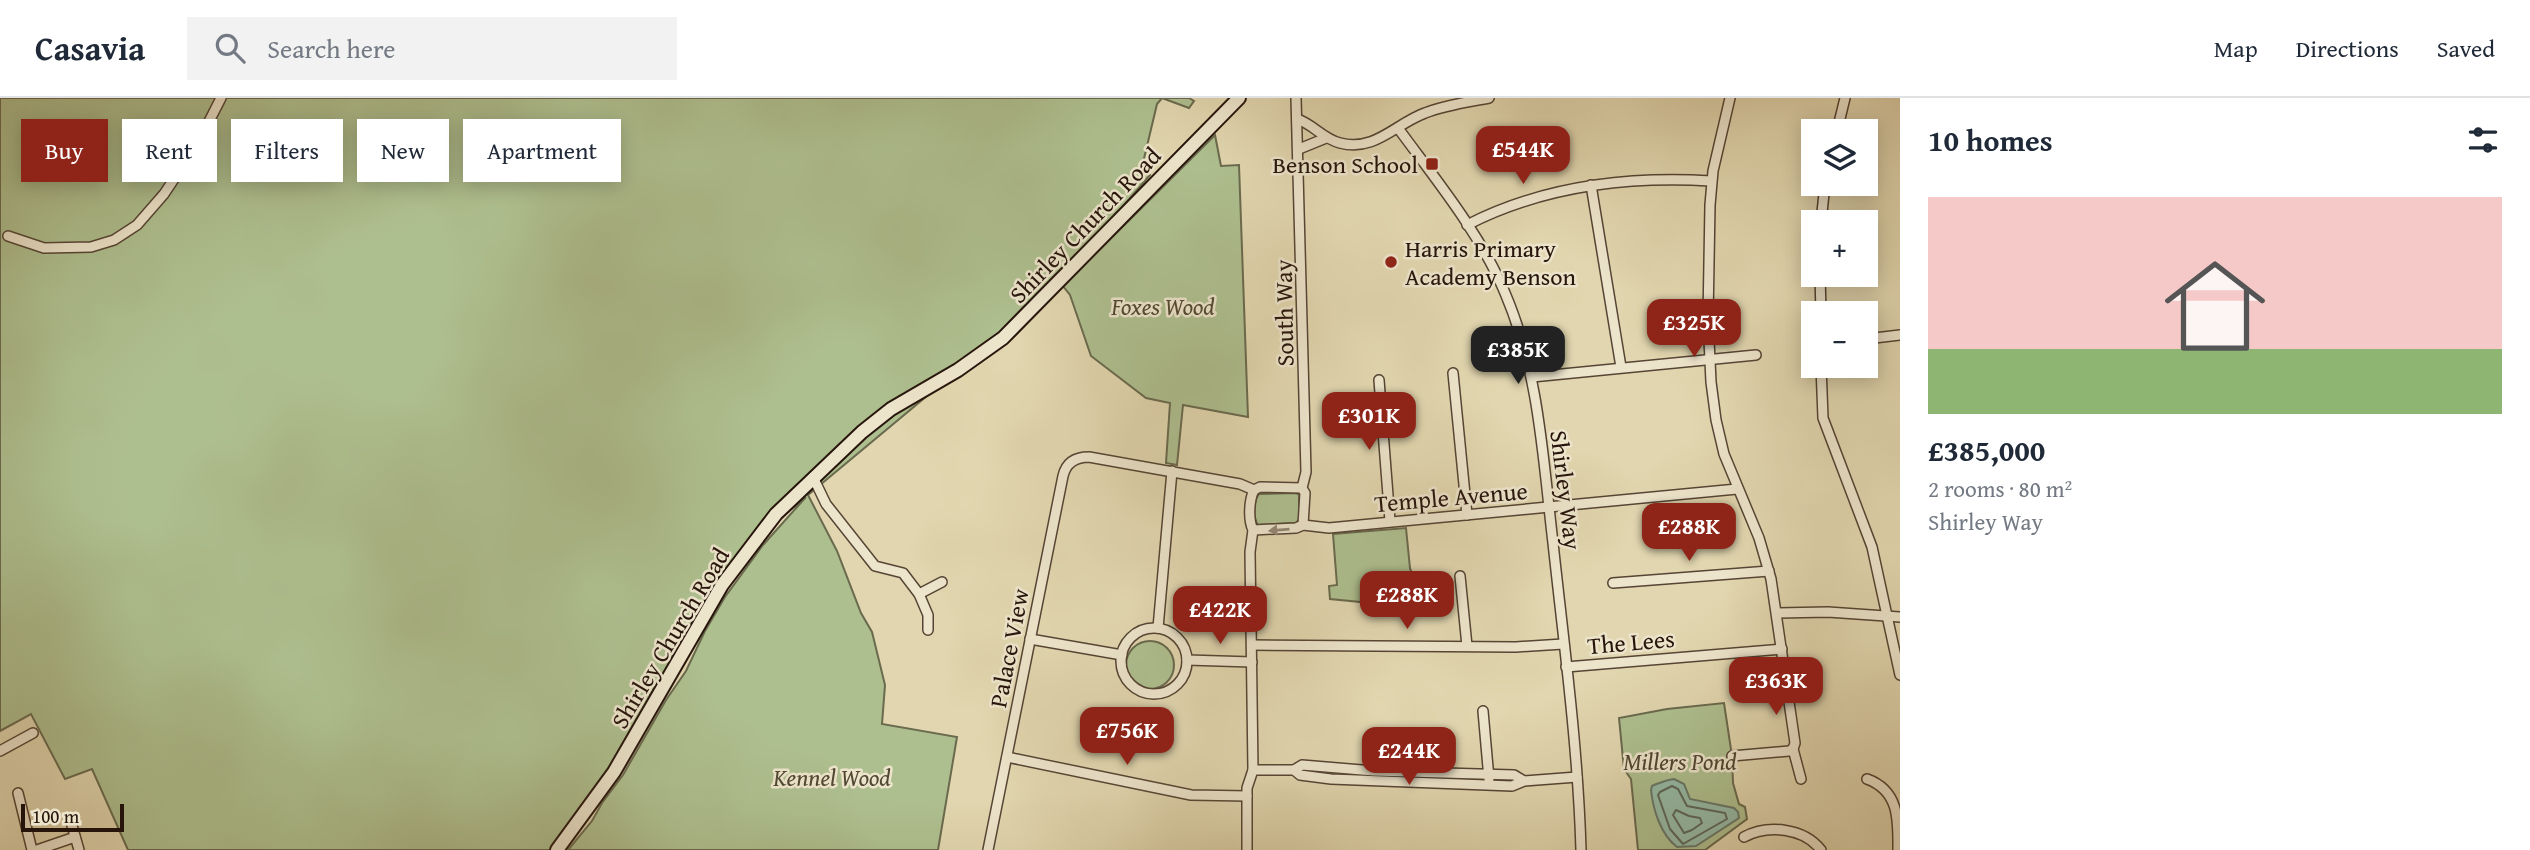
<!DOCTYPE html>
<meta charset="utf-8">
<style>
body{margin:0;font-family:"Gentium Book Plus",serif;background:#f2f2f3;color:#1f2937;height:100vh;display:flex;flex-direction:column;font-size:26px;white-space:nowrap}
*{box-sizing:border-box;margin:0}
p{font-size:23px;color:#747a83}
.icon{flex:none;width:38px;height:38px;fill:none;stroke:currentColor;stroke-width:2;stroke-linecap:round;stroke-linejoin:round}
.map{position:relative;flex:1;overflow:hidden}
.side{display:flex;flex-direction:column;background:#fff;width:630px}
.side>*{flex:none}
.guide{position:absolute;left:21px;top:21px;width:665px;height:63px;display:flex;gap:14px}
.tools{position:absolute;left:1801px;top:21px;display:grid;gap:14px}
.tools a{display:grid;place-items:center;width:77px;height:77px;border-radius:0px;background:#fff;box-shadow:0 4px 18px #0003;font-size:35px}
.scale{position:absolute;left:21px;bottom:18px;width:103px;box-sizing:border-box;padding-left:7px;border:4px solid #27150c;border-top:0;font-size:19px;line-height:24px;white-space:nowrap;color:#27150c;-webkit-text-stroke:5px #ece4cb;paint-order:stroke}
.price{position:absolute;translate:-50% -60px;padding:0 16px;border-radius:14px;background:#8f2418;color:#fff;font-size:23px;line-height:46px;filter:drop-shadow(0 2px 4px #0008)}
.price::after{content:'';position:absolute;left:50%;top:42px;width:21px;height:16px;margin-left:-10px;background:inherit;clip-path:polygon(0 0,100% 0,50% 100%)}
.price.current{background:#222;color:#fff}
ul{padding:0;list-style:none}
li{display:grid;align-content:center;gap:14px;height:371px;padding:0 28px}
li+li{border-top:2px solid #e0e1e3}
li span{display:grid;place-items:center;height:217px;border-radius:0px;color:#555}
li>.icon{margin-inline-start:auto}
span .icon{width:126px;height:126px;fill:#fffc;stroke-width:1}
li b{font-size:30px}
h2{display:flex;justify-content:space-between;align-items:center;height:84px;padding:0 28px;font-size:30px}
.chip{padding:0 24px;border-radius:0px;background:#fff;box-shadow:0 4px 18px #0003;font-size:24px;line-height:63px}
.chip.current{background:#8f2418;color:#fff}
header{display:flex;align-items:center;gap:42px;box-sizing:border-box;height:98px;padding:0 35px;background:#fff;border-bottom:2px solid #e0e1e3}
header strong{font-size:33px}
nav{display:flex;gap:38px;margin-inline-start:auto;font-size:24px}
.search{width:490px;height:63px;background:#f2f2f3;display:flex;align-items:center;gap:18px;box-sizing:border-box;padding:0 24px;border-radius:0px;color:#747a83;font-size:26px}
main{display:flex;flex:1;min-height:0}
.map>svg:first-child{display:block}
.green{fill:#aebf8f;stroke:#6a6a4e;stroke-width:2}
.water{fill:#95baa6;stroke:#697868;stroke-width:2}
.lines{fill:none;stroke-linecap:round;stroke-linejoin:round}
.shore{stroke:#5e6859;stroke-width:2}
.street-casing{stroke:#564535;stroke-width:12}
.secondary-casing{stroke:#27150c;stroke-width:16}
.street{stroke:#ece4cb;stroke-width:9}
.secondary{stroke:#ece4cb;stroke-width:12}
.oneway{fill:#938775}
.poi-dot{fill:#8f2418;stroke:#ece4cb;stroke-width:2.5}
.labels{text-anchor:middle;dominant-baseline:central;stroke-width:5;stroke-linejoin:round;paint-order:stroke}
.poi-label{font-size:24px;fill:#27150c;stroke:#ece4cb;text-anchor:end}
.street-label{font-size:24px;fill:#27150c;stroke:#ece4cb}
.park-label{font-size:24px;font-style:italic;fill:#504833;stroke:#ece4cb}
</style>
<header>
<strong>Casavia</strong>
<div class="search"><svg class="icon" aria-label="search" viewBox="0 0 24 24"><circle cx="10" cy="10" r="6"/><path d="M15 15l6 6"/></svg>Search here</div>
<nav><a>Map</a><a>Directions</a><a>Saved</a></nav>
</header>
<main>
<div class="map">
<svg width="1900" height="752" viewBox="0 0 1900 752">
<rect width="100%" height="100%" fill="#e1d6af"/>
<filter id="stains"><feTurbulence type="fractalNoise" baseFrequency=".00286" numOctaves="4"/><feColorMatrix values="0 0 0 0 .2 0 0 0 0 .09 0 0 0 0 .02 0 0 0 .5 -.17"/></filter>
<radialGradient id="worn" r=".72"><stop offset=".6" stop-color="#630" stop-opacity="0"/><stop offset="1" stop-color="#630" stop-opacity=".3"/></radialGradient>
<g class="green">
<path d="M0 0H1189L1194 3 1189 10 1162 0 1157 6 1142 69 1150 77 1041 203 808 397 837 453 861 515 872 534 885 587 882 626 957 639 938 752H568L592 723 602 705 623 677 666 602 686 573 705 533 725 499 763 447 806 399 758 439 660 589H655L650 597 656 599 603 684 553 752H128L92 671 65 681 31 616 0 633Z"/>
<path d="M1215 37 1221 68 1239 67 1248 319 1183 307 1177 367 1166 365 1170 305 1146 300 1091 258 1070 197 1063 188Z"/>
<path d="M1296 395 1299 397V421L1296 425 1258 427C1253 420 1253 403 1259 396Z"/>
<path d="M1406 430 1410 470 1423 510 1330 501 1329 488 1337 487 1333 436Z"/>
<circle cx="1150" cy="567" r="24"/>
<path d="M1724 605 1732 658 1733 685 1739 706 1745 709 1747 721 1705 752H1638L1631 681 1624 671 1619 620 1667 611Z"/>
<path d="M1351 675 1482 678 1486 681 1484 683 1349 677Z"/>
</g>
<path class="water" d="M1674 681 1684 686 1690 701 1734 710 1738 714 1739 720 1696 748 1677 749C1661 737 1653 712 1651 692L1652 688C1656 686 1670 681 1674 681Z"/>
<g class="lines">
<g class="shore">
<path d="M1672 688 1678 691 1687 708 1725 715 1727 721 1683 746 1670 731 1658 697 1660 694Z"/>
<path d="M1676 712 1689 718 1700 720 1702 725 1692 732 1684 735 1673 717Z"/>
</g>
<defs>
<g id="street">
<path d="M1296 0 1306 374 1302 390 1305 395 1303 427"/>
<path d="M1730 0 1713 73 1710 107 1708 221 1711 284 1716 322 1724 356 1759 440 1771 481 1795 645 1793 651 1801 681"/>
<path d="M1297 21C1313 26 1323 41 1340 45 1375 54 1395 26 1425 15 1445 7 1468 4 1489 0"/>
<path d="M1398 30C1436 82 1480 135 1505 195 1539 274 1543 361 1553 445 1564 547 1578 649 1581 752"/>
<path d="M1837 33 1845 0"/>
<path d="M1299 51 1326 40"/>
<path d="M1591 87 1621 269"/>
<path d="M1821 124 1825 86"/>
<path d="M1467 127C1543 88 1628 78 1711 83"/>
<path d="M8 138 44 150 91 149 114 142 137 127 164 96 198 45 221 0"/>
<path d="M1820 177 1821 215"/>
<path d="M1866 241 1900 237"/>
<path d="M1821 268 1823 320 1872 449 1900 577"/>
<path d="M1453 275 1467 417"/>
<path d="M1532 279 1756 257"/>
<path d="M1379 282 1390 423"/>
<path d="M813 379 826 406 875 468 903 475 919 496 928 517V532"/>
<path d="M1253 432 1296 430 1303 427 1329 430 1737 391"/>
<path d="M1460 478 1467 548"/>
<path d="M1613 485 1769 473"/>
<path d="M919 496 942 484"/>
<path d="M1777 515 1828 514 1900 519"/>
<path d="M1158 530 1172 373"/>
<circle cx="1154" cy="563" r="33"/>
<path d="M1030 541 1122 557"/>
<path d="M1252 547 1516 549 1563 546"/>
<path d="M1187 562 1252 564"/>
<path d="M1566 569 1782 551"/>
<path d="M1483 613 1489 681"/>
<path d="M0 653 33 635"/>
<path d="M1732 658 1789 653 1793 651"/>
<path d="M1007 659 1191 697 1247 698"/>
<path d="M1253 672H1294L1300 677 1331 681 1512 688 1524 683 1577 679"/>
<path d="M1294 672 1302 667 1374 673 1514 677 1524 683"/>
<path d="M1867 681C1900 693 1898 723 1898 752"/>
<path d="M18 695 32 752"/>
<path d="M71 724 79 752"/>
<path d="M1744 739C1768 726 1804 730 1821 752"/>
<path d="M37 752 75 739"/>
<path d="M988 752 1063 378C1066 365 1075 359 1089 359L1240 386 1254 392 1260 389 1302 390"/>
<path d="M1247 752V690L1253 672 1250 454 1253 432C1248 422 1249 402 1254 392"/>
</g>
<path id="secondary" d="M557 752 614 674 722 487 776 416 862 334 891 311 958 272 1003 240 1239 0"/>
</defs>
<use href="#street" class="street-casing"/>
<use href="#secondary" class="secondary-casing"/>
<use href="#street" class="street"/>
<use href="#secondary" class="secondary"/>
</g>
<defs><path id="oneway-solid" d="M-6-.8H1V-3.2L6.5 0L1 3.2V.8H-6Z" transform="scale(1.75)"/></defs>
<use class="oneway" href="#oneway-solid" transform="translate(1279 432) rotate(175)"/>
<g class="poi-dot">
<rect x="1425" y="59" width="14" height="14" rx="3.5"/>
<circle cx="1391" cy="164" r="7"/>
</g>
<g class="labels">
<g class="poi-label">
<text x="1418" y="66">Benson School</text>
<text x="1405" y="150" text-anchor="start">Harris Primary<tspan x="1405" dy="28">Academy Benson</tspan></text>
</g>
<g class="street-label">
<text transform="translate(1085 127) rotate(-46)">Shirley Church Road</text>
<text transform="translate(1284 215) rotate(-91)">South Way</text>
<text transform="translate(1566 392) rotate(83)">Shirley Way</text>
<text transform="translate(1451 399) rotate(-5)">Temple Avenue</text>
<text transform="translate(670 540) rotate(-59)">Shirley Church Road</text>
<text transform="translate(1631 544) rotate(-5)">The Lees</text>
<text transform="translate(1009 550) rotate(-79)">Palace View</text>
</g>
<g class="park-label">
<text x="1163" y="208">Foxes Wood</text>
<text x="1680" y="663">Millers Pond</text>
<text x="832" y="679">Kennel Wood</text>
</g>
</g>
<rect width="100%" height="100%" filter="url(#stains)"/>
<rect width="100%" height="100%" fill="url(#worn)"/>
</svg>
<div class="tools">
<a><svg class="icon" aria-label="layers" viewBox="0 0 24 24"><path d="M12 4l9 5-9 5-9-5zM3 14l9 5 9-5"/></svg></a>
<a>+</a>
<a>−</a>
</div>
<div class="scale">100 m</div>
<b class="price" style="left:1523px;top:88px">£544K</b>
<b class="price" style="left:1694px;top:261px">£325K</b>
<b class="price current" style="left:1518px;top:288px">£385K</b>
<b class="price" style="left:1369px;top:354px">£301K</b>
<b class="price" style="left:1689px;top:465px">£288K</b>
<b class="price" style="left:1407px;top:533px">£288K</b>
<b class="price" style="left:1220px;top:548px">£422K</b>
<b class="price" style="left:1776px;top:619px">£363K</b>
<b class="price" style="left:1127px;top:669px">£756K</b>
<b class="price" style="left:1409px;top:689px">£244K</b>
<div class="guide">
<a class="chip current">Buy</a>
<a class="chip">Rent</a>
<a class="chip">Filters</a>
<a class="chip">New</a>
<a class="chip">Apartment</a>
</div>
</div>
<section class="side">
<h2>10 homes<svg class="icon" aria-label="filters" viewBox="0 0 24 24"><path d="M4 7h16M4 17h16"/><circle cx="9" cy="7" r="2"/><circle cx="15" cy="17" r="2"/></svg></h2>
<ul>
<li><span style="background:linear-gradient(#f6c9c9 70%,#8fb573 0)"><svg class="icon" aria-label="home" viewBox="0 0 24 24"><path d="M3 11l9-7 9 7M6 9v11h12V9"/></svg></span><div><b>£385,000</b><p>2 rooms · 80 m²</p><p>Shirley Way</p></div></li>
</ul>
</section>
</main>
